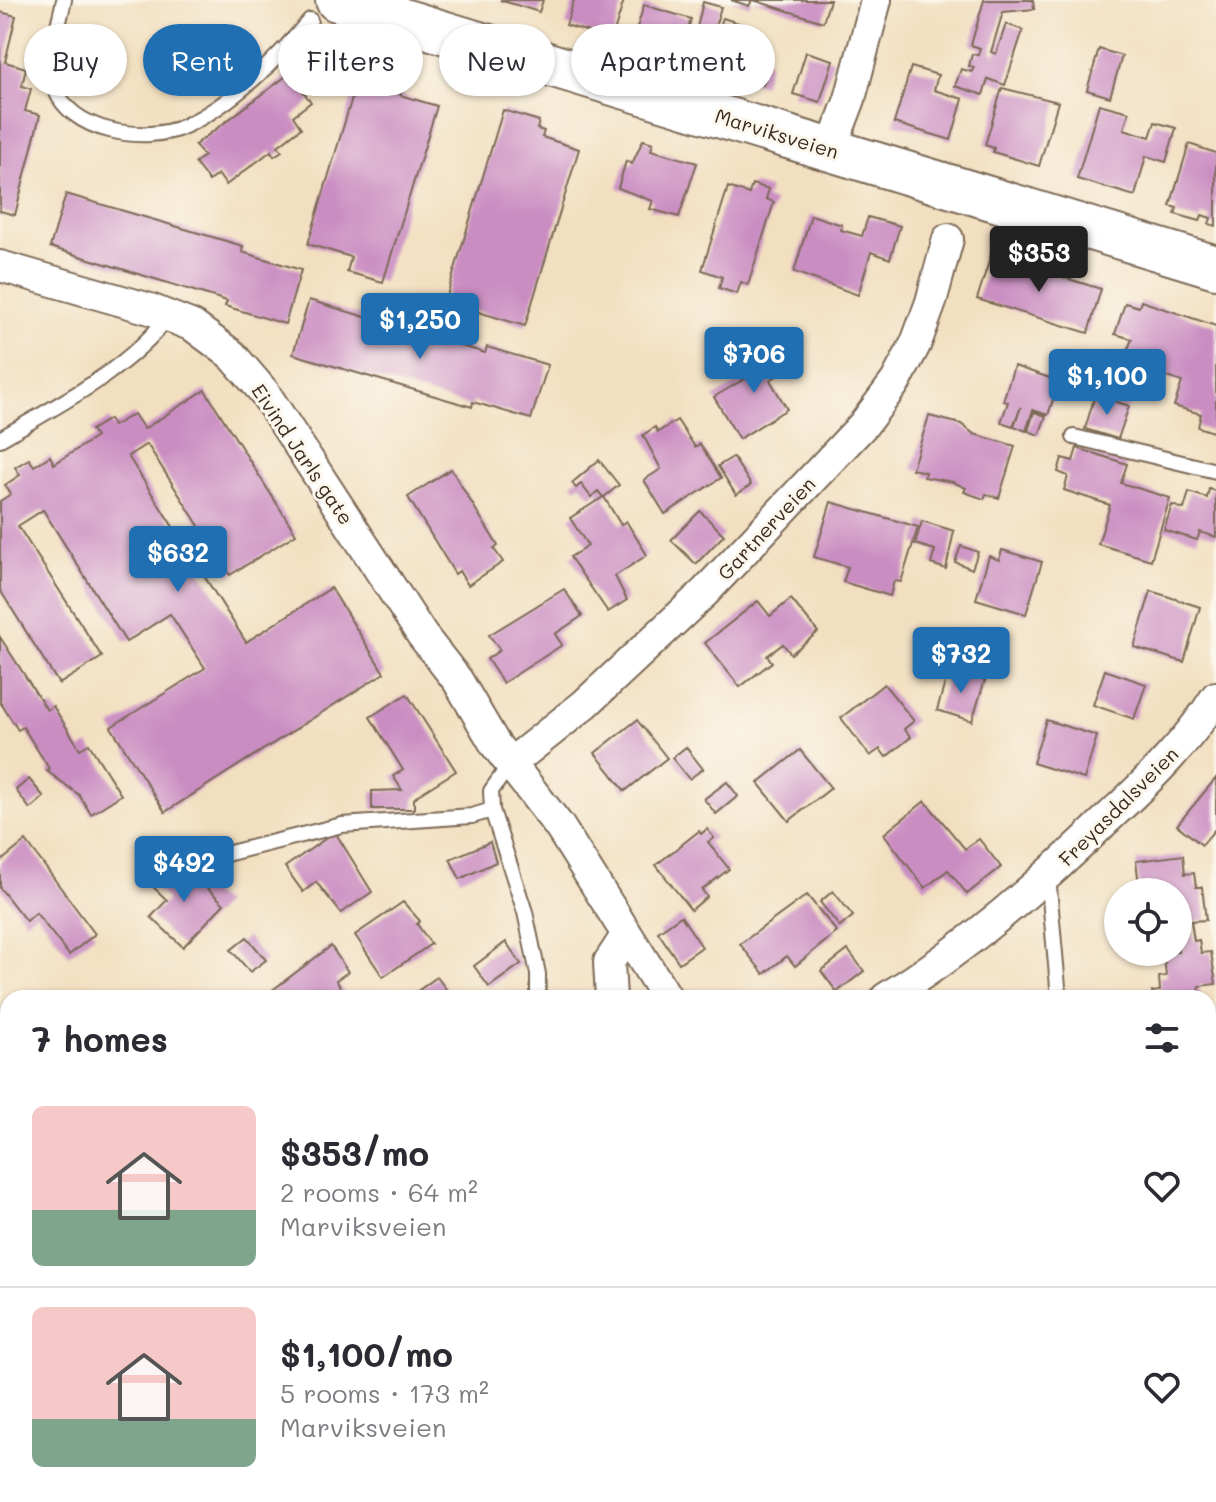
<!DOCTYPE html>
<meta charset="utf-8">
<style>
body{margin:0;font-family:Mali,sans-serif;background:#f7f7f7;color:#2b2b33;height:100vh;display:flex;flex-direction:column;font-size:30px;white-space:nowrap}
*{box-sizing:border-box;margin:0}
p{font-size:26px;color:#7c7c81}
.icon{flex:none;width:44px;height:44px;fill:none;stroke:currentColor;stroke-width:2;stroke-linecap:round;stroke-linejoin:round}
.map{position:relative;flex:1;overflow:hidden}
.sheet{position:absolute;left:0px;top:990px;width:1216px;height:512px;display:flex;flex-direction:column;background:#fff;border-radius:24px 24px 0 0;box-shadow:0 2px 6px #0004}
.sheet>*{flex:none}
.hud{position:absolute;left:24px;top:24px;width:800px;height:72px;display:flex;gap:16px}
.fabs{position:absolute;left:1104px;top:878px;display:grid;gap:16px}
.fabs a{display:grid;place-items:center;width:88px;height:88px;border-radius:50%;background:#fff;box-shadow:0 2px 6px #0004;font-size:40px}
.price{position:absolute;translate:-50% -68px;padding:0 18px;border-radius:8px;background:#1f6fb2;color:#fff;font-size:26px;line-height:52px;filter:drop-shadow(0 2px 4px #0008)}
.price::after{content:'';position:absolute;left:50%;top:48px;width:24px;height:18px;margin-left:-12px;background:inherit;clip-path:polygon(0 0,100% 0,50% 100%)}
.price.current{background:#222;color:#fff}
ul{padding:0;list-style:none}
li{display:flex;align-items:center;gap:24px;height:200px;padding:0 32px}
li+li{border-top:2px solid #e1e1e2}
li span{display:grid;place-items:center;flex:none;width:224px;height:160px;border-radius:12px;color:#555}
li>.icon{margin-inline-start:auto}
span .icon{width:96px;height:96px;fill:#fffc;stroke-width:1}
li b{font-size:34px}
h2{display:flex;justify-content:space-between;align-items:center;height:96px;padding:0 32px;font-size:34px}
.chip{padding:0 28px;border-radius:36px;background:#fff;box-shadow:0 2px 6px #0004;font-size:28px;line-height:72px}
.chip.current{background:#1f6fb2;color:#fff}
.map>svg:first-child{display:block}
.building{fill:#ca8dc2}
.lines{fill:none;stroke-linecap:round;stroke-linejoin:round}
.service-casing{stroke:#7b6957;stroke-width:18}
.minor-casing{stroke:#7b6957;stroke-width:34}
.secondary-casing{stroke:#7b6957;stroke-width:46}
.service{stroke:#fff;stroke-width:14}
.minor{stroke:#fff;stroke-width:30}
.secondary{stroke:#fff;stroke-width:42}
.labels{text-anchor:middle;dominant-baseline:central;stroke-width:6;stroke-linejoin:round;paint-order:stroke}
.street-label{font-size:20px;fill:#3b2a1e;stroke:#fbf7ec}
</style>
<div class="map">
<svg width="1216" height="1502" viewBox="0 0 1216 1502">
<rect width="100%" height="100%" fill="#fbf7ec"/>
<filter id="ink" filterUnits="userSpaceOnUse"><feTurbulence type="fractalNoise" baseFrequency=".0125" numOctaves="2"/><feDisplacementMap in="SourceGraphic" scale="16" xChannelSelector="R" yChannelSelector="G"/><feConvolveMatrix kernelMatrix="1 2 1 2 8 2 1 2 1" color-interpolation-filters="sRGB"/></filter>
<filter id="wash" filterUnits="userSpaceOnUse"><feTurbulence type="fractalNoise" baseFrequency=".006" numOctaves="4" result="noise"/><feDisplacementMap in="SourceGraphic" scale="32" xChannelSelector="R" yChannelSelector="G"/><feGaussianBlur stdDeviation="1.8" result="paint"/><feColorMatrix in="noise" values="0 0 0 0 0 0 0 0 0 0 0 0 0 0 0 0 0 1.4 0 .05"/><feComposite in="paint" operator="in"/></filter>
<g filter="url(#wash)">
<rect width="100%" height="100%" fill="#f2dfc0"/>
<g id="blocks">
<g class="building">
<path d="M500 0H543L539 12Z"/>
<path d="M574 0H624L612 39 566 25Z"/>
<path d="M731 0H752L749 6Z"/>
<path d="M753 0H830L823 22Z"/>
<path d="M984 0H1033L1034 9 1003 12 991 52 996 54 1006 24 1023 30 1005 85 988 79 983 95 955 86 961 69 972 72 974 67 969 66 972 54 978 55 980 48 971 45Z"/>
<path d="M703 2 721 7 715 27 719 29 723 18 751 27 747 37 761 41 756 58 770 62 763 85 701 66 710 36 696 32Z"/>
<path d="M644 5 691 19 679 59 632 44Z"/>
<path d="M0 12 16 16 5 62 26 68 22 86 31 89 25 111 40 115 15 215 0 211Z"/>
<path d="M1099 49 1122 56 1110 97 1087 90Z"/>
<path d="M806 52 833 60 820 102 793 94Z"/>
<path d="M911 67 938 75 934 90 963 99 951 140 894 123Z"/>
<path d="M361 68 398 79 395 86 402 89 400 95 437 106 383 282 347 272 351 257 308 244Z"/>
<path d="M289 74 311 102 293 116 301 128 278 146 282 151 274 156 271 151 226 185 218 174 209 181 195 163 204 156 195 145Z"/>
<path d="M1002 88 1058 102 1039 166 993 152 994 148 985 145Z"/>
<path d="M1099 104 1129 112 1124 129 1150 137 1155 122 1176 128 1166 162 1146 156 1135 196 1077 179Z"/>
<path d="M503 110 539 121 537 129 544 131 542 137 579 149 525 326 445 302Z"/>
<path d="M643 140 653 143 651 150 697 163 679 217 650 209 653 201 618 188 626 161 632 164Z"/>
<path d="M1189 144 1216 153V226L1209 224 1211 218 1202 215 1200 221 1175 214 1177 208 1170 206Z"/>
<path d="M752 184 769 189 766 199 774 202 748 285 741 282 737 294 719 288 722 277 702 270 728 187 749 194Z"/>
<path d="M66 194 243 246 242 252 301 270 285 324 225 306 227 301 50 247Z"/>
<path d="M811 215 842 225 841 230 862 236 868 217 900 226 890 259 871 252 858 295 794 272Z"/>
<path d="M991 255 1101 289 1088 333 977 299Z"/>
<path d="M309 300 485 353 487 347 548 365 531 419 473 402 472 407 293 354Z"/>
<path d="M1141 301 1216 326V433L1198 427 1201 414 1174 406 1182 382 1123 361 1132 339 1115 334 1125 303 1139 307Z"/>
<path d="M771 344 787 370 770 380 787 409 739 439 714 397 756 372 748 357Z"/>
<path d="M1014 366 1059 381 1048 415 1033 410 1026 431 1014 426 1021 407 1013 426 1001 422 1008 402 1003 401Z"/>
<path d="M205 390 296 534 230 575 147 444 128 456 246 642 331 588 384 673 165 812 111 727 205 668 170 614 126 642 43 510 18 526 102 657 59 684 0 590V501L11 494 5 485 20 475 15 467 29 459 34 466 50 456 54 464 96 437 91 430 109 419 113 426 134 414 144 429Z"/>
<path d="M1095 395 1129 406 1118 439 1085 429Z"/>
<path d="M1034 412 1046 416 1039 435 1028 431Z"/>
<path d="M929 416 961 424 974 434 1015 446 999 498 986 494 984 499 964 492 966 488 953 482 924 477 925 472 912 469Z"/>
<path d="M677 420 695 447 700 444 721 478 665 514 644 480 661 469 643 435 655 427 658 432Z"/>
<path d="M1077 448 1127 464 1121 483 1170 498 1151 560 1098 544 1110 505 1064 490 1068 476 1058 472 1062 458 1073 461Z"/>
<path d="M733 457 751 485 736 495 718 466Z"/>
<path d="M599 460 619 485 604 497 621 525 626 521 647 555 615 576 627 600 608 612 570 557 588 546 570 518 603 497 598 491 591 497 581 484 576 488 572 483Z"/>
<path d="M451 469 498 546 494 549 503 562 468 585 459 571 455 574 408 497Z"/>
<path d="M1209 489 1216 491V537L1200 532 1197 540 1164 530 1172 505 1184 509 1189 492 1207 498Z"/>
<path d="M831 502 918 527 901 582 894 581 890 596 843 582 848 567 814 557Z"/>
<path d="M700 511 724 535 696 564 671 540Z"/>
<path d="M922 521 954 531 946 569 931 564 935 550 915 544Z"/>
<path d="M961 546 978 552 972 569 955 562Z"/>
<path d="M1002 550 1042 562 1026 614 976 599 989 556 999 560Z"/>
<path d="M564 589 582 616 555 634 562 645 503 683 487 659 500 650 489 635Z"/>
<path d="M1151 591 1200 607 1184 662 1134 647Z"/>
<path d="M791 599 818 632 791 654 783 644 767 656 772 662 740 687 705 643 758 601 770 616Z"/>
<path d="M0 637 47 710 53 706 80 749 89 744 121 795 91 814 79 795 47 771 50 770 23 727 18 730 0 702Z"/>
<path d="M949 669 985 680 972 721 937 710Z"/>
<path d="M1105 670 1146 684 1134 719 1093 705Z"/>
<path d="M884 684 914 721 904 729 911 737 886 757 880 749 870 756 841 718Z"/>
<path d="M407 694 456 771 418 795 414 799V809H372V791L402 790 393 776 403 770 370 717Z"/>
<path d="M637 720 667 758 625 791 595 753Z"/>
<path d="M1046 720 1097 736 1084 779 1033 763Z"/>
<path d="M686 747 703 769 689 779 672 758Z"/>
<path d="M800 750 831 788 789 821 758 783Z"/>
<path d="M1216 778V828L1202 845 1177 825Z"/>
<path d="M29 779 44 797 30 809 16 790Z"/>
<path d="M727 782 738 796 716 814 704 799Z"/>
<path d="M925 801 965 849 979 839 1001 867 967 894 948 870 925 888 884 834Z"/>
<path d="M707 829 714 838 708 842 729 869 702 890 707 897 691 910 656 865 699 831 701 834Z"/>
<path d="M335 832 372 892 341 913 316 882 303 892 285 867Z"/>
<path d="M26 841 95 934 69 955 36 913 26 921 0 888V862Z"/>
<path d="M490 842 496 862 460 879 450 859Z"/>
<path d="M1183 855 1185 874 1194 873 1196 887H1202L1206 920 1191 921 1194 941 1199 940 1201 953 1211 952 1216 984 1199 986 1201 998H1153L1152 992 1160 991 1159 977 1166 976 1164 958 1149 960 1148 952H1178V892H1140L1136 861Z"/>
<path d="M173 862 189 877 192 874 224 904 183 947 151 917 167 900 151 885Z"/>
<path d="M833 891 853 916 840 927 820 902Z"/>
<path d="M807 895 837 932 795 966 787 956 764 974 740 944Z"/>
<path d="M403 902 420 921 417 924 431 944 383 977 355 935Z"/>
<path d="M681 916 702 947 679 963 658 932Z"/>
<path d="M247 937 266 960 250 972 231 950Z"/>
<path d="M506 942 521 964 489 987 474 966Z"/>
<path d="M331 946 348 972 336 980 346 996 262 998Z"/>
<path d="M848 950 864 971 837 992 821 971Z"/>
<path d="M437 977 452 997 459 992 463 998H408Z"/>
<path d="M1216 1017V1065H1208V1018Z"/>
<path d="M1208 1069 1213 1090H1208Z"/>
<path d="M8 1167V1232L0 1222V1206L4 1202 0 1197V1174Z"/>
<path d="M1208 1282 1214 1315 1208 1316Z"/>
<path d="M8 1327V1395L0 1402V1334Z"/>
<path d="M5 1416 8 1435 0 1442V1420Z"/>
<path d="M192 1494 198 1502H180L191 1494Z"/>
<path d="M289 1494H304L310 1502H287L284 1497Z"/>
<path d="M433 1494 439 1502H427Z"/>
<path d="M467 1494H482L490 1502H459Z"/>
<path d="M537 1494H572L579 1502H529Z"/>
<path d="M718 1494H744L749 1502H710Z"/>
</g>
</g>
</g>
<g filter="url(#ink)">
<use href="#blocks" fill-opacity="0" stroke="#7b6957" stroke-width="2"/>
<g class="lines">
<defs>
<g id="service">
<path d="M64 0C59 24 47 60 54 84 66 133 147 144 185 126 234 103 276 60 310 20"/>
<path d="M1074 437 1216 471"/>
<path d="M0 439C59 404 125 372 168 317"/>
<path d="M510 764 491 791 492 810 525 912 538 974V998"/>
<path d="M226 854 342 825 472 816 492 810"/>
<path d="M1048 876 1059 998"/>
<path d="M252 1494 256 1502"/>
</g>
<g id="minor">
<path d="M831 149 850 99 876 0"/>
<path d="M0 266 150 309 193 326 232 355 264 392 422 635 458 681 495 744 559 826 667 998"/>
<path d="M510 764 585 704 705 592 864 424 896 381 916 343 931 302 948 239"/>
<path d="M611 998 609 962 626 936"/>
<path d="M886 998C967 948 1039 885 1107 819 1147 782 1187 743 1216 697"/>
<path d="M0 1270 8 1279"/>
<path d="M1208 1409 1216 1402"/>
<path d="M873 1494 877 1502"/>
<path d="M947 1494 952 1502"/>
<path d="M93 1502 103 1494"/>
<path d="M1106 1502 1115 1494"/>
</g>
<path id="secondary" d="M337 0 1216 267"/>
</defs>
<use href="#service" class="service-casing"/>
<use href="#minor" class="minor-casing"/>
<use href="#secondary" class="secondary-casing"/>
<use href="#service" class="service"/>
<use href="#minor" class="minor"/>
<use href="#secondary" class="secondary"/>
</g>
</g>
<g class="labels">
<g class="street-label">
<text transform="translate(777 133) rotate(17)">Marviksveien</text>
<text transform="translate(303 454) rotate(56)">Eivind Jarls gate</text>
<text transform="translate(766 528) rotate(-47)">Gartnerveien</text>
<text transform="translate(1118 806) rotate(-45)">Freyasdalsveien</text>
</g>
</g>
</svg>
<div class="fabs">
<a><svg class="icon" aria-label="locate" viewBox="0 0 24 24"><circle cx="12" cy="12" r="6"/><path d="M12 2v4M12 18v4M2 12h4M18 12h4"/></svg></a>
</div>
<b class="price current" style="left:1039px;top:294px">$353</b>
<b class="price" style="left:420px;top:361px">$1,250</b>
<b class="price" style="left:754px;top:395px">$706</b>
<b class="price" style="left:1107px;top:417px">$1,100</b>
<b class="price" style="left:178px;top:594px">$632</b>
<b class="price" style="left:961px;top:695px">$732</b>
<b class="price" style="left:184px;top:904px">$492</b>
<div class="hud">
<a class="chip">Buy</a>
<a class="chip current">Rent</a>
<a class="chip">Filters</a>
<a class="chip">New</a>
<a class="chip">Apartment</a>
</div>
<section class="sheet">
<h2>7 homes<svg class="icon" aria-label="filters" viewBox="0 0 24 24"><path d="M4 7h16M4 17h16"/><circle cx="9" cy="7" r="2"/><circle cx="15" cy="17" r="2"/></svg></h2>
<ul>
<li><span style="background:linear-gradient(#f6c9c9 65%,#7fa58c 0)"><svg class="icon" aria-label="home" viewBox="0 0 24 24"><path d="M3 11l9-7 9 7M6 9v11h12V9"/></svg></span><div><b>$353/mo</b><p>2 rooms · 64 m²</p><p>Marviksveien</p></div><svg class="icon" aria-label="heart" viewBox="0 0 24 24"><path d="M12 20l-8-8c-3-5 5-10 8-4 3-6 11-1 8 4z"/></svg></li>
<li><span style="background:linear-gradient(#f6c9c9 70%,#7fa58c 0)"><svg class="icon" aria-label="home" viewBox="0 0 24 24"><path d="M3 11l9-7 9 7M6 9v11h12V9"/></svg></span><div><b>$1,100/mo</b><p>5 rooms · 173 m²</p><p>Marviksveien</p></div><svg class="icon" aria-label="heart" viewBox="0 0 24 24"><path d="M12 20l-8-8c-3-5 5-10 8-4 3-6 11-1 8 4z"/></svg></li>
</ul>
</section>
</div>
